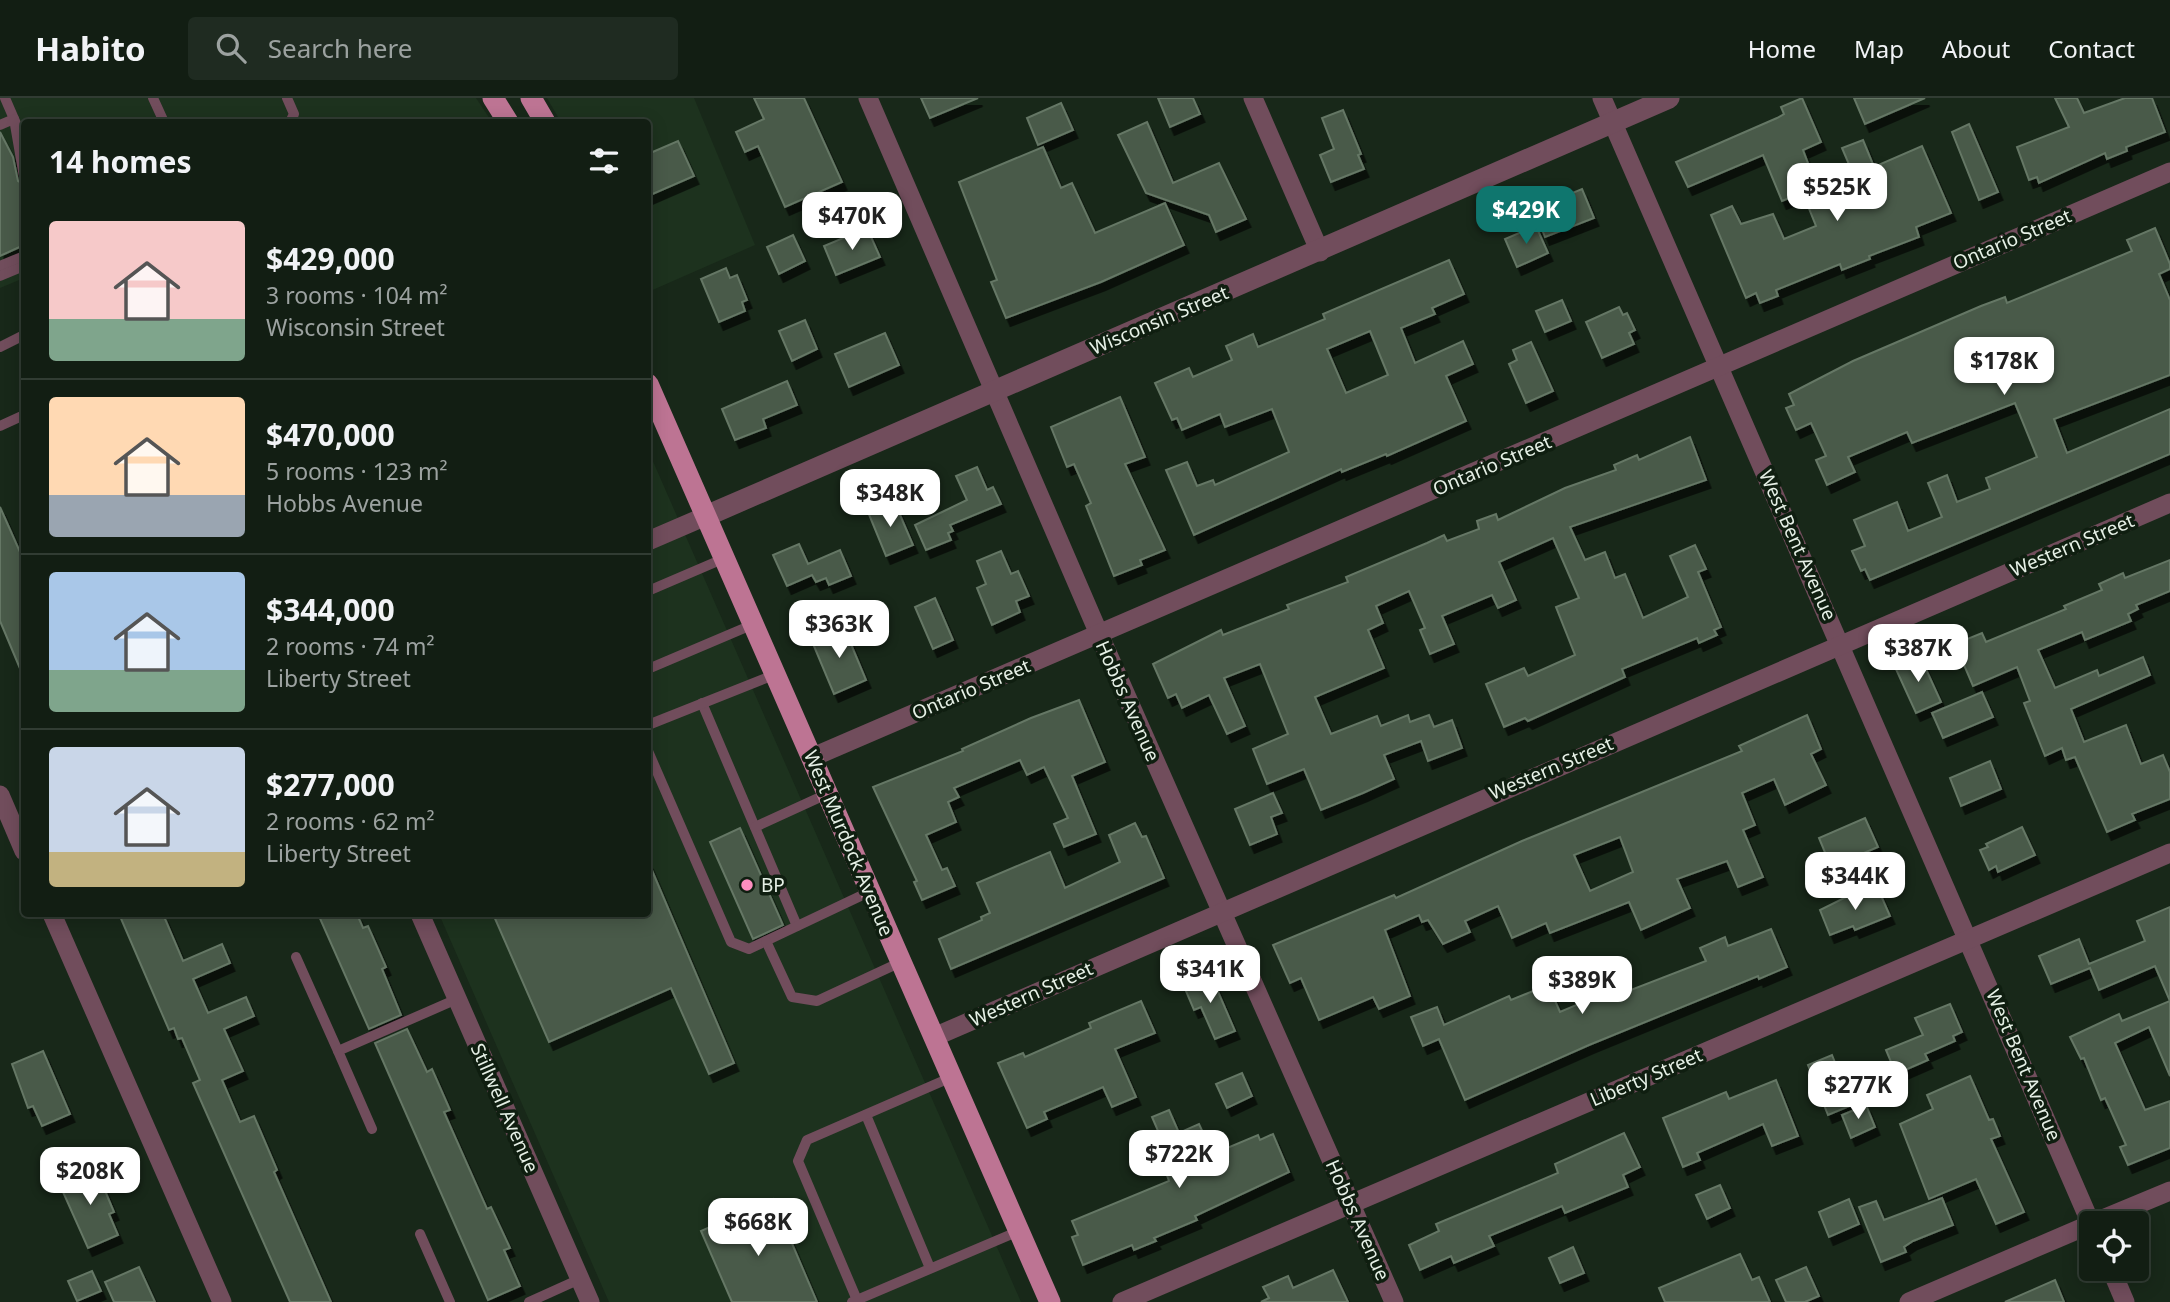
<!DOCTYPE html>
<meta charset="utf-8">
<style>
body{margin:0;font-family:"Noto Sans",sans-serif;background:#1f2b21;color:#f1f3f6;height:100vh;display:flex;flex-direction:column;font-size:26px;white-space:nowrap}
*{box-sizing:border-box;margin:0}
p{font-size:23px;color:#9ca2a0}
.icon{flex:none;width:38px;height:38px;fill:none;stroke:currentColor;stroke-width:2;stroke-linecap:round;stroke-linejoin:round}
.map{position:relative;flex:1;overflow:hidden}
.side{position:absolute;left:21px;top:21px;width:630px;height:798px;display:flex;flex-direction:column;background:#121e13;border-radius:7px;box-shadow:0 4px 18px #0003,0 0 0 2px #313c33}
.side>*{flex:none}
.buttons{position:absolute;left:2079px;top:1113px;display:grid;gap:14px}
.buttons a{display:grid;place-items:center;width:70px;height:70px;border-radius:7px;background:#121e13;box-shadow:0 4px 18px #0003,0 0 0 2px #313c33;font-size:35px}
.price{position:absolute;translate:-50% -60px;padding:0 16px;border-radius:14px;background:#fff;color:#222;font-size:23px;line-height:46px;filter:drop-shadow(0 2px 4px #0008)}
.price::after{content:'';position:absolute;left:50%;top:42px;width:21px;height:16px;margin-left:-10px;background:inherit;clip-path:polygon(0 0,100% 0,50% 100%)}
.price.selected{background:#0f766e;color:#fff}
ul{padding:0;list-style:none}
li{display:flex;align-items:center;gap:21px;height:175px;padding:0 28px}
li+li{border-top:2px solid #313c33}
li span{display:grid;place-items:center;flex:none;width:196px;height:140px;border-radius:7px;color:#555}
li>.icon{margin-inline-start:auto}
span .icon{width:84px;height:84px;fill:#fffc;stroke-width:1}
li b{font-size:30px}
h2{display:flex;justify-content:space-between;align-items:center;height:84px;padding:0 28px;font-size:30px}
header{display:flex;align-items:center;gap:42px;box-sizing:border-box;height:98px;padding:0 35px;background:#121e13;border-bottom:2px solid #313c33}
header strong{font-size:33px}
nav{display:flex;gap:38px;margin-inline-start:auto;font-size:24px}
.search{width:490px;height:63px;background:#1f2b21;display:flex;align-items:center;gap:18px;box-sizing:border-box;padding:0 24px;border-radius:7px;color:#9ca2a0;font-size:26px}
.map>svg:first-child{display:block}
.built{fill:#1d321e}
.building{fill:#495a49;stroke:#657765;stroke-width:2;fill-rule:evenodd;filter:url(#shadow)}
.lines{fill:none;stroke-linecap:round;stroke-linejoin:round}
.service{stroke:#714d5c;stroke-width:10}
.minor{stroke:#714d5c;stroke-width:19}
.tertiary{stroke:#714d5c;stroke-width:21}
.primary{stroke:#bd7493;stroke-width:21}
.poi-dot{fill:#fd8ebf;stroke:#0f1e10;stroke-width:2.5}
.labels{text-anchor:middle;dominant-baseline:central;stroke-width:7;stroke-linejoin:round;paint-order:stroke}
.street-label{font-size:19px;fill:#e6f0e6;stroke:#0f1e10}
.poi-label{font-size:19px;fill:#e6f0e6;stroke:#0f1e10;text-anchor:start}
</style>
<header>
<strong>Habito</strong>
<div class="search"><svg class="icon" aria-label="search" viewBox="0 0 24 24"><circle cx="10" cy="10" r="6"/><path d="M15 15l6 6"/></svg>Search here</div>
<nav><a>Home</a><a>Map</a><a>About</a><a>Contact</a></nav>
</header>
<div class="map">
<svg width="2170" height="1204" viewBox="0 0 2170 1204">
<defs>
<filter id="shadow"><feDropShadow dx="4.5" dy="8" stdDeviation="0" flood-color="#0009"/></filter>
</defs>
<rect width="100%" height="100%" fill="#182819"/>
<g class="built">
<path d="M0 0H476L492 24H24V180L0 190Z"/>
<path d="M547 0H694L755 147 648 194V24H561Z"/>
<path d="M648 352 1021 1204H609L504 965 439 816H648Z"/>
</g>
<g class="building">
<path d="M754 0H804L842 84 785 109 758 48 745 54 736 34 764 21Z"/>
<path d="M921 0H978L930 20Z"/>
<path d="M1158 0H1193L1200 16 1170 29Z"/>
<path d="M1802 0 1821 44 1803 52 1817 89 1782 103 1763 57 1688 89 1676 64 1777 20 1784 16 1781 9Z"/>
<path d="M1854 0H1925L1865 26Z"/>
<path d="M2055 0H2077L2084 15 2125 0H2152L2165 34 2126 49 2127 53 2107 61 2105 55 2039 85 2037 79 2029 82 2017 49 2069 29Z"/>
<path d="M1061 5 1073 32 1038 47 1027 20Z"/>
<path d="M1343 12 1361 56 1358 57 1364 71 1331 84 1320 57 1334 51 1322 20Z"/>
<path d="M1147 24 1173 85 1219 65 1246 121 1216 134 1209 117 1146 95 1118 37Z"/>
<path d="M1969 26 1998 94 1979 102 1952 34Z"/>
<path d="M0 34 13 59 18 83 24 86V147L0 158Z"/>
<path d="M1863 42 1874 69 1922 48 1951 115 1916 129 1919 139 1869 158 1870 161 1842 172 1840 166 1776 192 1778 198 1760 205 1756 195 1746 200 1711 117 1732 108 1741 126 1773 116 1784 141 1816 128 1804 98 1854 78 1842 50Z"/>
<path d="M678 43 694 78 648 98V56Z"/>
<path d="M1043 49 1061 90 1072 85 1095 135 1165 105 1184 147 1101 184 1006 220 991 184 997 182 959 84Z"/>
<path d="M1582 91 1594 120 1545 139 1534 111Z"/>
<path d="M1536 128 1548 155 1517 169 1505 141Z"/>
<path d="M867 130 880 159 836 177 824 148Z"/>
<path d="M2155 130 2170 166V171L2159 176 2170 202V277L2054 321 2067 355 2170 311V356L1870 482 1865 471 1861 473 1852 453 1865 448 1854 422 1897 404 1908 433 1942 419 1928 385 1947 377 1957 404 1990 391 1986 380 2037 359 2015 305 1912 345 1907 334 1848 359 1855 374 1827 387 1816 362 1826 358 1811 325 1796 332 1786 310 1794 307 1789 296 1853 263 1981 208 2005 199 2007 205 2132 153 2127 142Z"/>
<path d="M793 137 805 163 779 176 767 149Z"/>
<path d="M1449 162 1464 196 1432 210 1435 216 1401 230 1415 265 1463 243 1473 266 1446 278 1466 323 1387 358 1386 356 1342 374 1341 371 1194 437 1166 372 1187 364 1197 388 1213 382 1215 387 1289 354 1272 311 1225 329 1220 316 1182 332 1177 320 1172 322 1155 285 1189 270 1193 279 1232 262 1226 248 1253 236 1258 249 1325 221 1323 216ZM1370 233 1388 277 1346 295 1327 251Z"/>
<path d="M726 170 730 180 737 177 747 202 742 204 745 213 719 224 701 181Z"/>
<path d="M1562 202 1571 223 1545 234 1536 213Z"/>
<path d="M1619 209 1623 217 1627 215 1635 232 1629 235 1634 246 1602 260 1586 224Z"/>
<path d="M805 222 817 251 792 263 779 233Z"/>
<path d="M885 235 899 267 849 289 835 256Z"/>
<path d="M1531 244 1553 293 1526 305 1509 266 1517 262 1513 252Z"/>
<path d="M787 283 797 307 763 321 766 330 735 342 722 311Z"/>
<path d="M1120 299 1145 359 1125 366 1165 452 1140 462 1142 467 1114 478 1086 408 1091 405 1074 366 1067 369 1051 329Z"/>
<path d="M1690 339 1706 382 1570 429 1585 462 1605 454 1615 480 1625 476 1643 520 1688 499 1670 458 1695 447 1706 471 1698 474 1721 529 1714 532 1717 537 1699 545 1697 540 1622 571 1625 579 1528 623 1525 620 1504 629 1486 586 1524 570 1528 578 1575 557 1556 509 1579 500 1553 440 1499 464 1516 502 1498 510 1492 497 1442 518 1454 546 1430 556 1420 532 1425 530 1409 493 1376 508 1383 525 1368 532 1384 570 1315 599 1331 636 1377 618 1381 628 1408 617 1410 624 1429 617 1434 629 1452 622 1462 650 1428 663 1421 643 1384 657 1394 681 1363 695 1321 712 1304 671 1267 686 1253 651 1288 636 1260 566 1224 580 1245 628 1227 636 1209 597 1182 610 1176 596 1168 600 1153 566 1221 532 1223 537 1289 511 1287 507 1348 484 1346 479 1427 445 1444 437 1447 443 1479 431 1477 423 1496 416 1498 422 1565 390 1616 372 1614 367 1637 357 1639 362Z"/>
<path d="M977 369 987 392 993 389 1001 406 950 427 953 433 948 435 951 442 926 452 915 427 967 402 956 378Z"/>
<path d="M894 403 913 447 886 458 868 414Z"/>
<path d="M0 409 24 463V580L0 523Z"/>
<path d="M799 446 808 466 840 452 851 478 829 487 826 480 816 484 812 477 787 488 773 457Z"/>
<path d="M1001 453 1011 476 1018 473 1029 498 1016 503 1020 514 992 527 977 490 986 486 977 463Z"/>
<path d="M2170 462V493L2136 507 2138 511 2128 516 2131 523 2085 542 2082 534 2038 552 2055 590 2097 572 2099 578 2143 559 2150 577 2071 611 2084 644 2126 627 2141 666 2163 657 2170 674V701L2132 716 2135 722 2107 734 2075 659 2066 662 2062 650 2045 658 2024 605 2030 603 2017 569 1973 588 1955 546 1982 535 1986 544 2066 511 2064 508 2102 492 2099 486 2123 475 2125 480Z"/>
<path d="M935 500 953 542 933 551 915 509Z"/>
<path d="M843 527 866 582 834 596 811 541Z"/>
<path d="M1920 558 1941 604 1916 615 1895 569Z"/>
<path d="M1982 594 1993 619 1943 640 1932 615Z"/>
<path d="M1079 602 1105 664 1072 678 1096 736 1064 749 1054 726 1068 720 1044 669 1027 677 1020 662 954 690 959 699 948 704 956 724 926 737 942 772 947 770 955 788 922 802 914 784 917 783 873 689 963 653 962 651 1031 620Z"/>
<path d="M1807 617 1821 651 1811 656 1826 687 1785 707 1774 681 1742 695 1755 727 1743 732 1763 779 1738 789 1727 763 1677 781 1690 810 1641 832 1629 804 1550 835 1546 825 1512 840 1498 808 1465 823 1470 834 1443 846 1428 822 1422 824 1419 817 1385 832 1410 898 1379 911 1373 899 1319 922 1301 880 1290 885 1273 847 1394 797 1396 800 1522 743 1742 653 1739 648ZM1620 739 1633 774 1590 793 1574 757Z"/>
<path d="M1990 663 2001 691 1961 708 1950 680Z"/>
<path d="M1273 695 1282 715 1271 719 1277 736 1250 747 1235 711Z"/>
<path d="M1865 720 1878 749 1831 769 1819 740Z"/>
<path d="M1135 725 1142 739 1146 738 1164 780 951 871 939 841 982 822 981 819 990 815 977 785 1050 754 1065 790 1120 764 1109 737Z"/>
<path d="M2022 729 2035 757 1998 774 1996 768 1989 772 1980 752 1988 749 1986 746Z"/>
<path d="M740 730 783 827 753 841 710 744Z"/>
<path d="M648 763 734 965 709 976 671 890 549 944 493 816H648Z"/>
<path d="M1858 793 1861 800 1879 793 1890 818 1855 832 1853 828 1830 837 1820 812Z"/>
<path d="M2170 809V978L2149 929 2115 945 2145 1012 2170 1003V1050L2128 1067 2120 1049 2126 1047 2110 1011 2105 1000 2101 1002 2084 960 2081 961 2070 939 2119 916 2122 923 2170 903 2155 868 2099 892 2090 870 2051 886 2039 858 2079 841 2089 866 2145 843 2137 823Z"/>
<path d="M119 816H163L183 863 222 846 230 865 193 881 208 915 246 899 254 918 224 931 243 973 222 982 240 1024 254 1018 277 1072 274 1074 331 1204H290L193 985 200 982 182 940 178 941 174 930 169 932Z"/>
<path d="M318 816H357L363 830 368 828 386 869 382 871 401 917 369 931Z"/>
<path d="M1771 831 1787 869 1759 881 1758 878 1589 947 1465 1002 1439 941 1423 948 1411 919 1437 909 1444 927 1509 898 1511 902 1548 887 1560 914 1628 885 1631 892 1706 863 1700 850 1725 839 1728 848Z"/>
<path d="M1210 875 1235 933 1215 941 1201 909 1194 912 1183 886Z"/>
<path d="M1141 903 1155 935 1115 951 1136 999 1112 1009 1103 989 1044 1014 1047 1021 1027 1030 998 965 1023 955 1025 959 1091 930 1089 925Z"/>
<path d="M1950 906 1962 934 1953 938 1955 943 1925 956 1928 962 1896 976 1886 952 1923 937 1915 920Z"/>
<path d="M407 931 427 974 432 971 450 1012 444 1014 487 1111 491 1109 510 1150 504 1152 520 1188 488 1202 375 945Z"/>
<path d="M43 953 70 1016 42 1028 33 1008 28 1010 12 966Z"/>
<path d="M1832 957 1852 1007 1828 1017 1808 967Z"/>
<path d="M1242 975 1252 998 1227 1010 1216 986Z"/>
<path d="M1970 978 1989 1022 1993 1021 2000 1038 1991 1041 2024 1114 1996 1126 1976 1081 1929 1101 1900 1026 1933 1011 1927 997Z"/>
<path d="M1776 982 1798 1038 1772 1048 1763 1026 1697 1055 1700 1062 1683 1069 1663 1020 1726 994 1729 1001Z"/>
<path d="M1866 1007 1875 1029 1851 1040 1842 1017Z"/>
<path d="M1169 1012 1179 1035 1199 1026 1213 1056 1258 1037 1260 1042 1273 1036 1289 1074 1195 1118 1197 1122 1154 1140 1156 1143 1134 1152 1132 1147 1083 1167 1072 1139 1078 1137 1072 1123 1169 1083 1164 1069 1172 1065 1152 1019Z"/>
<path d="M1624 1035 1640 1069 1623 1077 1628 1089 1565 1115 1562 1108 1489 1138 1494 1148 1454 1165 1451 1158 1420 1172 1409 1147 1439 1133 1436 1126 1558 1075 1555 1066Z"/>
<path d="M95 1069 114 1114 109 1116 118 1137 88 1150 59 1085Z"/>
<path d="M1720 1087 1730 1110 1707 1121 1696 1097Z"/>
<path d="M1942 1100 1953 1127 1913 1143 1904 1149 1906 1154 1881 1164 1859 1109 1876 1103 1884 1122Z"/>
<path d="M773 1101 817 1204H732L701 1133Z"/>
<path d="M1849 1101 1859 1126 1829 1139 1819 1114Z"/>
<path d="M1573 1149 1584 1175 1560 1185 1549 1160Z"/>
<path d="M1740 1156 1752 1182 1759 1179 1770 1204H1665L1659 1190Z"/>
<path d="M139 1169 155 1204H114L105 1184Z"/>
<path d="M1806 1169 1819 1198 1805 1204H1786L1776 1182Z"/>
<path d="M1333 1172 1348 1204H1261L1269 1200 1263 1189 1288 1178 1293 1190Z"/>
<path d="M92 1173 101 1193 77 1203 68 1183Z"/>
<path d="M2055 1182 2064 1204H2005Z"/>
</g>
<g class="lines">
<g class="service">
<path d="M5 0 24 44"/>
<path d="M153 0 164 24"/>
<path d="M287 0 294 16 290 24"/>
<path d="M0 27 14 21 24 79"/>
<path d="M0 168 24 158"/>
<path d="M0 178 24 168"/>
<path d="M0 249 24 237"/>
<path d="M0 328 24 317"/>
<path d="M648 493 725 460"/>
<path d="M648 571 754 526"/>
<path d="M702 605 797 828"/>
<path d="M648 627 776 576"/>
<path d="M648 653 731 844 749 851 869 794"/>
<path d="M755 729 827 696"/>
<path d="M766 843 792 899 817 903 901 864"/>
<path d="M296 859 338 953"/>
<path d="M866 1017 930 1170"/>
<path d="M372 1031 338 953 457 901"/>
<path d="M420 1136 450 1204"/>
<path d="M857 1202 798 1063 807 1042 952 979"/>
<path d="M529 1204 580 1181"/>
<path d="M852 1204 1019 1133"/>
</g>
<g class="minor">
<path d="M868 0 1099 536 1394 1204"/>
<path d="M1253 0 1320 154"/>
<path d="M1602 0 2091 1126"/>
<path d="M648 443 706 418"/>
<path d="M813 659 2170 74"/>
<path d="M0 697 24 753"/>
<path d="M52 816 222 1204"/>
<path d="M420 816 590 1204"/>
<path d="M934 939 2170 405"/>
<path d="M2093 1125 2170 1093"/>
<path d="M2111 1171 2125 1204"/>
<path d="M1122 1204 2170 755"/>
<path d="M1909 1204 2091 1126"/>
</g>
<path class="tertiary" d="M706 418 1669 0"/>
<g class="primary">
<path d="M493 0 508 24"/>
<path d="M531 0 545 24"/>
<path d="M648 286 1050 1204"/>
</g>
</g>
<circle class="poi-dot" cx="747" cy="787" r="7"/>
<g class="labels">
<g class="street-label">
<text transform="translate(2012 141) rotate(-23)">Ontario Street</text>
<text transform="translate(1159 222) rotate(-23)">Wisconsin Street</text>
<text transform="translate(1492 367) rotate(-23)">Ontario Street</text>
<text transform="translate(1798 447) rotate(66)">West Bent Avenue</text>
<text transform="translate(2072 447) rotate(-23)">Western Street</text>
<text transform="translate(971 591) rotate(-23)">Ontario Street</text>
<text transform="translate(1128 603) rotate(66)">Hobbs Avenue</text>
<text transform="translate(1551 670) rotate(-23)">Western Street</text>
<text transform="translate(849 745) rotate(67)">West Murdock Avenue</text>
<text transform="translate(1031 896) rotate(-24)">Western Street</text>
<text transform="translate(2024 967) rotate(67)">West Bent Avenue</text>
<text transform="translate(1646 979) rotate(-23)">Liberty Street</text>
<text transform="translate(505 1010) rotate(66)">Stillwell Avenue</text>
<text transform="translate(1358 1122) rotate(66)">Hobbs Avenue</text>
</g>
<g class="poi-label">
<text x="761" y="787">BP</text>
</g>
</g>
</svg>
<div class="buttons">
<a><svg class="icon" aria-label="locate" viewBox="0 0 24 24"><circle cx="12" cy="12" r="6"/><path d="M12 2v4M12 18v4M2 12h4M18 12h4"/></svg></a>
</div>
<b class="price" style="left:1837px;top:125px">$525K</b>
<b class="price selected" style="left:1526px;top:148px">$429K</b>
<b class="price" style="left:852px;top:154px">$470K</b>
<b class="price" style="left:2004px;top:299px">$178K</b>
<b class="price" style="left:890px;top:431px">$348K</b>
<b class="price" style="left:839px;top:562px">$363K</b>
<b class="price" style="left:1918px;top:586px">$387K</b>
<b class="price" style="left:1855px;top:814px">$344K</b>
<b class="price" style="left:1210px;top:907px">$341K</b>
<b class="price" style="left:1582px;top:918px">$389K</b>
<b class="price" style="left:1858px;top:1023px">$277K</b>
<b class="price" style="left:1179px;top:1092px">$722K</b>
<b class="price" style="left:90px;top:1109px">$208K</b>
<b class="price" style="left:758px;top:1160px">$668K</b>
<section class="side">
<h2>14 homes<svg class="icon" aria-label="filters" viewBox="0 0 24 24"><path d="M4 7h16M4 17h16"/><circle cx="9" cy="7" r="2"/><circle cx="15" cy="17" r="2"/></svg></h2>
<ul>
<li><span style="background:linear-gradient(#f6c9c9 70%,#7fa58c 0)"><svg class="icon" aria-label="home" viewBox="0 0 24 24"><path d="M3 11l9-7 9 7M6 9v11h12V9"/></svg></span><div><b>$429,000</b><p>3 rooms · 104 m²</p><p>Wisconsin Street</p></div></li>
<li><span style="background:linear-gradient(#ffd9b3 70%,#9aa5b1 0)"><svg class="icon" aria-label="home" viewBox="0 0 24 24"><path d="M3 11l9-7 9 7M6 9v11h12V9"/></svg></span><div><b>$470,000</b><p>5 rooms · 123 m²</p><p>Hobbs Avenue</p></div></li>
<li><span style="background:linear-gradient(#a9c7e8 70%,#7fa58c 0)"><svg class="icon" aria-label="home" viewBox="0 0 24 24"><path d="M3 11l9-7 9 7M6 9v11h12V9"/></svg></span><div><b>$344,000</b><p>2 rooms · 74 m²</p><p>Liberty Street</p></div></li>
<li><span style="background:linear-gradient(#c9d6e8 75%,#c2b280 0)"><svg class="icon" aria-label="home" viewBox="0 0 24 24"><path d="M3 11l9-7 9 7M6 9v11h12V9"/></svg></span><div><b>$277,000</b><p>2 rooms · 62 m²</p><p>Liberty Street</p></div></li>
</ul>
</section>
</div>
